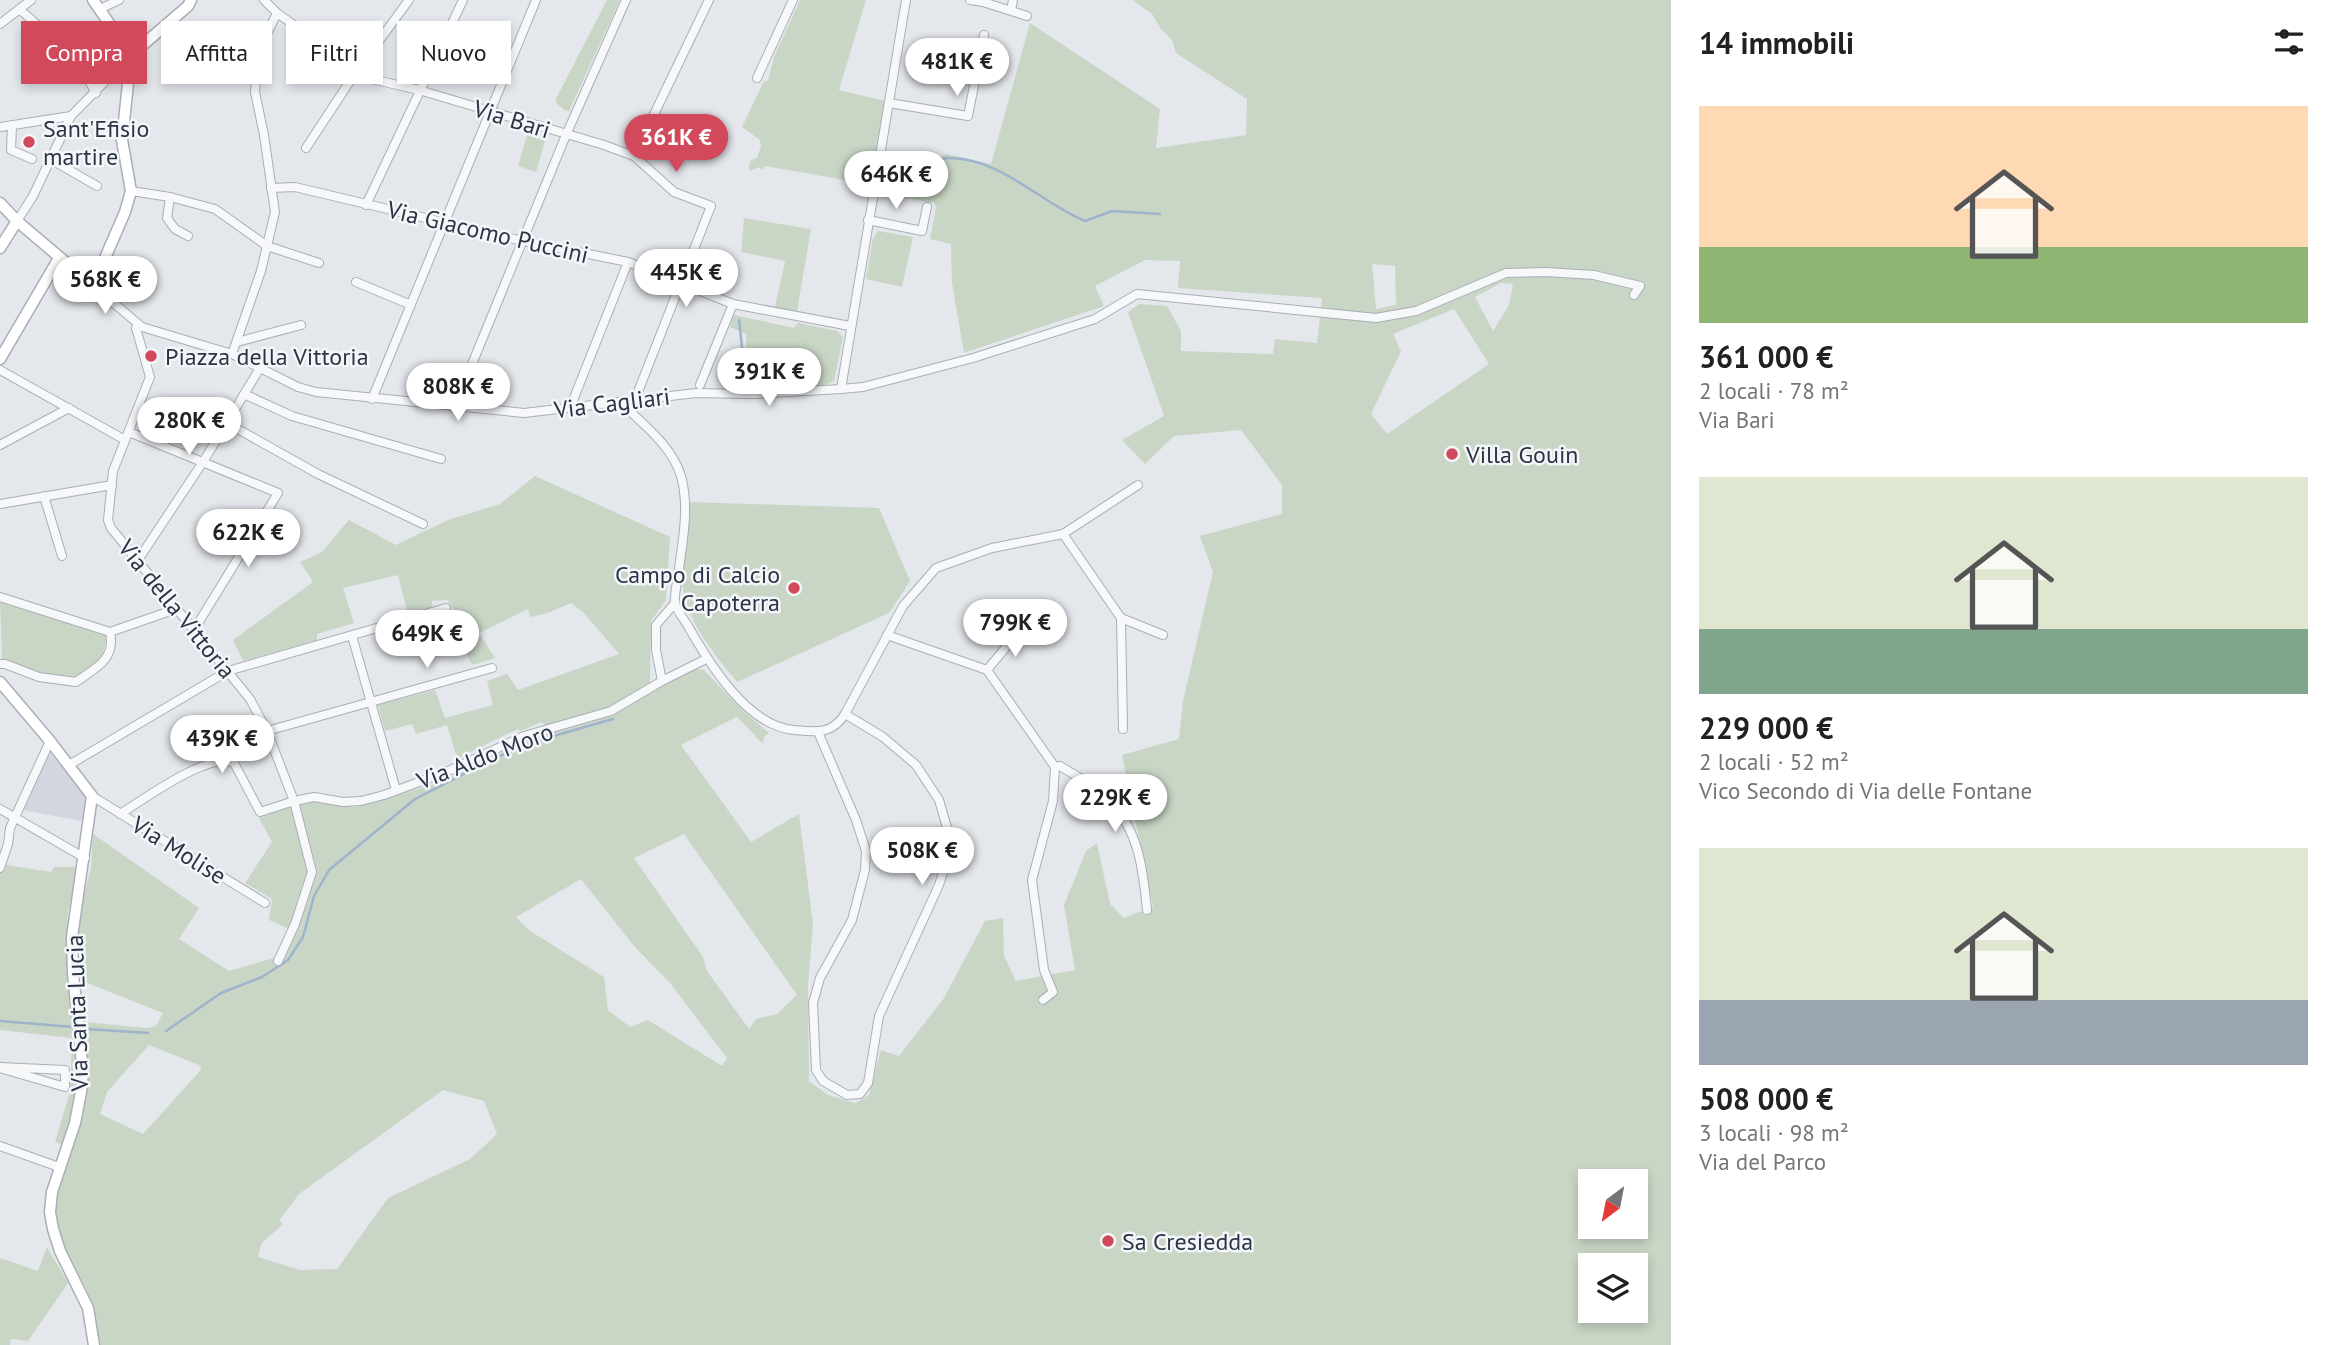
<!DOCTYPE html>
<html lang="it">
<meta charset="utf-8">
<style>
body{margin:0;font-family:"PT Sans",sans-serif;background:#f2f2f2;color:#202124;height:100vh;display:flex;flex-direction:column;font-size:26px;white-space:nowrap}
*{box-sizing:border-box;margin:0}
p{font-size:23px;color:#757577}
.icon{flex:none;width:38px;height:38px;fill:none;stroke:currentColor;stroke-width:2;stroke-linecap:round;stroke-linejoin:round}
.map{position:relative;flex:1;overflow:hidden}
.drawer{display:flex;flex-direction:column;background:#fff;width:665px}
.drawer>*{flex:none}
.top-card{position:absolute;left:21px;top:21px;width:665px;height:63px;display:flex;gap:14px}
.needle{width:46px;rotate:212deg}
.buttons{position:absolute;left:1578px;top:1169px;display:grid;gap:14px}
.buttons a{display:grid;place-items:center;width:70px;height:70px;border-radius:0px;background:#fff;box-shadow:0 4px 10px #0003;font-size:35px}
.price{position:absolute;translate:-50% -60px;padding:0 16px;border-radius:24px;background:#fff;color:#222;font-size:23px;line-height:46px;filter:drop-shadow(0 2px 4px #0008)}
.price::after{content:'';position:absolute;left:50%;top:42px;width:21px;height:16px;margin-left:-10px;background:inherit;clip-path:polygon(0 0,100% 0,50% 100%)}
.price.active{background:#d1495b;color:#fff}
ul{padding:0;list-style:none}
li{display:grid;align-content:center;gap:14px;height:371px;padding:0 28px}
li span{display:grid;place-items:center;height:217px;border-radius:0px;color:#555}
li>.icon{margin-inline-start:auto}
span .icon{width:126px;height:126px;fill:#fffc;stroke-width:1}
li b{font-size:30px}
h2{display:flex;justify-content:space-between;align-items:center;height:84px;padding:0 28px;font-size:30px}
.chip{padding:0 24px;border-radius:0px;background:#fff;box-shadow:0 4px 10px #0003;font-size:24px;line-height:63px}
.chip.active{background:#d1495b;color:#fff}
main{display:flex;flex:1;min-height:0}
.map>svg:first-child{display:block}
.built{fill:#d2d6de}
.green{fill:#c9d6c5;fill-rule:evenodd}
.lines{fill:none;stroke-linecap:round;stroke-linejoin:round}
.stream{stroke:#9fb4cc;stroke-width:2.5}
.street-casing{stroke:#a9aeb7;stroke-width:10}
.secondary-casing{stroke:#a9aeb7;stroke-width:13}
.street{stroke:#f7f8fa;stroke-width:8}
.secondary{stroke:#fff;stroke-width:10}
.poi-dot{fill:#d1495b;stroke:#f4f6f9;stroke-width:2.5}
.labels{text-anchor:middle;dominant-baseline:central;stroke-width:5;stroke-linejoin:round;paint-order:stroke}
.street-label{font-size:24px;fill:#2b3445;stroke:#f4f6f9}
.poi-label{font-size:24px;fill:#2b3445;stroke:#f4f6f9;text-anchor:start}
</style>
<main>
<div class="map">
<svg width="1671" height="1345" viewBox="0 0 1671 1345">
<rect width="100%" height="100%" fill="#e4e7ec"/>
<path class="built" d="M49 752 86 796 82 821 22 810Z"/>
<g class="green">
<path d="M607 0H620L569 111H566L556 103V99Z"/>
<path d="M800 0H866L839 90 885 101 868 191 862 193V183L765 166 762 170 759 167 750 171 749 165 751 160 757 158 761 146 760 140 742 127 764 81H768L774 57Z"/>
<path d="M1133 0H1671V1345H99C97 1327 94 1310 88 1293 77 1266 57 1245 55 1215 53 1179 75 1147 83 1113 89 1083 85 1052 83 1022L148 1028 156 1026 163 1013 77 979 80 911 91 868 93 834 199 908 179 939 229 971 277 957 296 932 269 920 272 899 245 883 272 842 259 818 310 800 356 807 441 782 528 740 614 715 687 671 694 668 704 670 739 707 769 733 764 737 763 744 737 717 681 745 751 842 799 814 813 924 808 985 809 1081 828 1095 855 1103 869 1095 881 1050 899 1056 944 998 985 921 1003 918 1004 956 1016 981 1075 970 1064 905 1086 851 1097 843 1110 904 1124 918 1153 907 1122 755 1179 739 1183 701 1213 572 1200 536 1282 514V485L1241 430 1174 436 1145 464 1122 440 1164 416 1128 312 1139 304 1167 306 1181 331V351L1273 354 1275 339 1317 343 1322 298 1178 288 1180 261 1145 260 1095 286 1104 306 964 353 952 283 951 244 930 239 936 207 934 203 879 193 883 178 900 170 914 168 946 154 991 164 1030 23 1160 109 1156 148 1246 135 1247 99 1176 53 1172 40 1161 29 1152 14ZM1372 264 1395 266 1396 305 1376 309ZM1501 283 1513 284 1509 305 1493 331 1475 297ZM1454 309 1489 364 1387 434 1371 414 1401 351 1393 334ZM684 834 797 995 777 1014 756 1019 749 1029 707 971 703 957 634 858ZM581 879 634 946 670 983 727 1058 722 1066 648 1020 630 1027 608 1010 604 977 530 931 516 917ZM149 1045 201 1066 200 1071 143 1134 100 1114 107 1092ZM443 1090 484 1101 497 1134 470 1159 388 1198 337 1269 300 1270 258 1257 261 1244 283 1224 279 1221 299 1194ZM1591 1181H1636V1227H1591ZM1591 1265H1636V1311H1591Z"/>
<path d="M527 135 545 141 536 172 518 166Z"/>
<path d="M744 218 811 229 797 311 775 307 785 261 741 252Z"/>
<path d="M878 231 913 237 902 287 866 279 873 238Z"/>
<path d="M734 315 794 328 798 323 837 331 843 337 834 381 823 386 748 390 746 334 730 327Z"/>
<path d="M535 476 670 537 666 600 651 621 650 684 608 709 546 725 541 722 521 731 518 729 462 756 458 761 447 725 416 734 412 724 385 731 378 705 435 690 445 718 493 705 487 681 507 674 518 690 619 654 583 612 571 603 548 613 530 617 528 609 479 633 495 658 472 665 460 639 474 635 447 600 432 601V607L408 614 398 575 343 588 354 623 317 634V640L243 661 233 640 313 582 300 562 322 552 349 520 396 545 448 520 500 504Z"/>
<path d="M688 502 879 508 910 581 889 613 737 682C713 652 683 618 682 578 682 562 687 545 688 529 689 520 688 511 688 502Z"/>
<path d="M0 600 104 633 107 637 101 660 76 677 34 673 2 659Z"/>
<path d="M0 864 51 872 54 867H79L68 912 66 942 78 1080 75 1110 63 1145 55 1142 70 1092 72 1038 0 1030Z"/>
<path d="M47 1247 68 1283 28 1341 11 1339 10 1345H0V1258L38 1271Z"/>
</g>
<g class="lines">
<g class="stream">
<path d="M888 181C903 171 908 174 923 168 931 165 940 158 948 158 1000 157 1039 202 1085 221L1112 211 1160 214"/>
<path d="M739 320 742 347"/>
<path d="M0 1021 73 1027"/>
<path d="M86 1029 148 1033"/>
<path d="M166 1031 221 993 262 977 288 960 303 937 314 896 329 870 415 799 499 756 550 737 613 719"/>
</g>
<defs>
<g id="street">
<path d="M264 0 277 13 318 42 354 75 419 90 604 145 634 156 674 192 711 206 634 402"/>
<path d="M970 0 983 2"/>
<path d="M985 0 983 2 1027 16"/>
<path d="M19 9 75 57 96 93"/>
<path d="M100 9 119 0"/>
<path d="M1011 10 1013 0"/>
<path d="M0 24 31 0"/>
<path d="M757 78 793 0"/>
<path d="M889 103 968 116 984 35"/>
<path d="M12 125 11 150 32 159"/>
<path d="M0 127 71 116"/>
<path d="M306 148 354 75 409 0"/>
<path d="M634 156 709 0"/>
<path d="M50 159 97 186"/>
<path d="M271 188 295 187 514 239 628 262 733 304 850 326"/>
<path d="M131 191 170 197 215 209 267 246 319 263"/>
<path d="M170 197 167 218 175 229 188 236"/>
<path d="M366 205 463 0"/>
<path d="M868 220 922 231 927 207"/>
<path d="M17 221 33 196 71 116 131 55"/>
<path d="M356 282 411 305"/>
<path d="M90 283 142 327 232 354 298 387 316 392 524 413 696 393 754 394 841 389 863 387 973 358 1095 319 1137 294 1376 318 1416 311 1506 273 1546 272 1594 275 1640 286 1634 295"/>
<path d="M138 325 136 328 150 377 113 471 108 520 111 528 250 699 267 731 294 801 312 872 295 924 278 961"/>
<path d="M237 342 301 325"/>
<path d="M232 354 261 271 275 212 264 135 255 92 258 52 277 13"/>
<path d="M0 370 125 440"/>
<path d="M700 385 733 304"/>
<path d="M841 389 906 0"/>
<path d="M244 394 292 416 441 459"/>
<path d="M372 399 536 0"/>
<path d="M621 403C643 424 672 446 681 476 690 508 682 544 678 576 677 584 674 595 675 603 676 610 684 619 688 626 709 663 747 726 794 730 815 732 832 735 845 714L903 606 936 568 992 548 1063 534 1138 485"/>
<path d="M454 408 566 135 626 0"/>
<path d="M570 408 628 262"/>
<path d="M227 423 318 474 423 524"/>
<path d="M129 432 278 493 194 630"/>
<path d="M0 445 69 408"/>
<path d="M44 496 62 556"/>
<path d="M0 504 112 485"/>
<path d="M1063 534 1121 618 1123 729"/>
<path d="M138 560 203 462 260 368"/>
<path d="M0 597 110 632 176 609"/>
<path d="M1121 618 1163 635"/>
<path d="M887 635 987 670 1055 767 1053 801 1032 880 1044 970 1053 992 1043 1000"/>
<path d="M352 636 396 790"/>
<path d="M0 664H5L39 677 76 682C95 668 116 660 110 632"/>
<path d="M987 670 1012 640 1034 634"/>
<path d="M662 681 656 650V625L675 603"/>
<path d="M267 731 492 668"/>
<path d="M818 732 856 820 866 851 865 870 852 920 820 978 813 1003 816 1070 823 1081 847 1095 860 1094 868 1083 879 1016 939 885 952 845 939 800 916 765 883 737 845 714"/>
<path d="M69 765 228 671 446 608"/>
<path d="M1055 767 1060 766C1076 776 1096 786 1109 800 1139 831 1143 869 1147 910"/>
<path d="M92 796 265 903"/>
<path d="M0 809 85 858"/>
<path d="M120 814C143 800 209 751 234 763L260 812 294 801 314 797 343 802 361 801 384 795 446 772 524 736 611 711 662 681 706 659"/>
<path d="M0 868 8 844 10 828 50 741"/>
<path d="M0 1067 65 1070V1087L0 1068"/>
<path d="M0 1146 59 1167"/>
</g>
<g id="secondary">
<path d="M93 0 131 55"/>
<path d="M131 55 188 6 191 0"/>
<path d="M0 203 17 221 90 283 105 258 125 212 131 191 122 140 131 55"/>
<path d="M0 248 17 221"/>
<path d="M0 359 59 258"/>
<path d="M0 682 50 741 92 796 72 937 73 973 83 1073 81 1092 75 1123 52 1192 50 1212 53 1229 60 1251 88 1308 94 1345"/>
</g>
</defs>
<use href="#street" class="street-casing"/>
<use href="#secondary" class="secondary-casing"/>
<use href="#street" class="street"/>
<use href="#secondary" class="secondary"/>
</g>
<g class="poi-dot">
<circle cx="29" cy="142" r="7"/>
<circle cx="151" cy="356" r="7"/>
<circle cx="1452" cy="454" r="7"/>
<circle cx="794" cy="588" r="7"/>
<circle cx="1108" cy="1241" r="7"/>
</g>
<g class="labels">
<g class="street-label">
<text transform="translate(512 119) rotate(17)">Via Bari</text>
<text transform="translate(488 232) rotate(13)">Via Giacomo Puccini</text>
<text transform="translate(612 403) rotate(-7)">Via Cagliari</text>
<text transform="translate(177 609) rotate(51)">Via della Vittoria</text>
<text transform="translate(485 756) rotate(-21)">Via Aldo Moro</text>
<text transform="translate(179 850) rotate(32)">Via Molise</text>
<text transform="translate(77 1013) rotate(-92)">Via Santa Lucia</text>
</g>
<g class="poi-label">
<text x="43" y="128">Sant'Efisio<tspan x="43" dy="28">martire</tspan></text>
<text x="165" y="356">Piazza della Vittoria</text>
<text x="1466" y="454">Villa Gouin</text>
<text x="780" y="574" text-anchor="end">Campo di Calcio<tspan x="780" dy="28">Capoterra</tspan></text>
<text x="1122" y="1241">Sa Cresiedda</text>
</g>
</g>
</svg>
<div class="buttons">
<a><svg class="needle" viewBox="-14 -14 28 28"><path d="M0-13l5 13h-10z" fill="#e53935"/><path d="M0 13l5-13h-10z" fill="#757577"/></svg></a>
<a><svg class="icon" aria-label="layers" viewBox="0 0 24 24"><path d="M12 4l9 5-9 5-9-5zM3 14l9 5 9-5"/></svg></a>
</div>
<b class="price" style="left:957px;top:98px">481K €</b>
<b class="price active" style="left:676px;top:174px">361K €</b>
<b class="price" style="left:896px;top:211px">646K €</b>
<b class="price" style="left:686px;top:309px">445K €</b>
<b class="price" style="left:105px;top:316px">568K €</b>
<b class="price" style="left:769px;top:408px">391K €</b>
<b class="price" style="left:458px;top:423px">808K €</b>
<b class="price" style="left:189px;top:457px">280K €</b>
<b class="price" style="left:248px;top:569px">622K €</b>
<b class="price" style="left:1015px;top:659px">799K €</b>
<b class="price" style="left:427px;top:670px">649K €</b>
<b class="price" style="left:222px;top:775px">439K €</b>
<b class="price" style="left:1115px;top:834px">229K €</b>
<b class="price" style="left:922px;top:887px">508K €</b>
<div class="top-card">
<a class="chip active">Compra</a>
<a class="chip">Affitta</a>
<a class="chip">Filtri</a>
<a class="chip">Nuovo</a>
</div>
</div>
<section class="drawer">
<h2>14 immobili<svg class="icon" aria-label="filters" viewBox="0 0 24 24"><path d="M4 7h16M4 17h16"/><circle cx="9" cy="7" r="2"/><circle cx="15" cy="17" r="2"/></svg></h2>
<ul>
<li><span style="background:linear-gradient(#ffd9b3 65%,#8fb573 0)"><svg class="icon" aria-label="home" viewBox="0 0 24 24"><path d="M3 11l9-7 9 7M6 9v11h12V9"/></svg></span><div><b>361 000 €</b><p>2 locali · 78 m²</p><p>Via Bari</p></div></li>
<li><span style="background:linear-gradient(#dfe7d0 70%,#7fa58c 0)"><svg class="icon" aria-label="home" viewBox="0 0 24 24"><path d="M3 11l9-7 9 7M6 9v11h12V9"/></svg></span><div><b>229 000 €</b><p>2 locali · 52 m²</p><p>Vico Secondo di Via delle Fontane</p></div></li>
<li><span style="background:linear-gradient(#dfe7d0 70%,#9aa5b1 0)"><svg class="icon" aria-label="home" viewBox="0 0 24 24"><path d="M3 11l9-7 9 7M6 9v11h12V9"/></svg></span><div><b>508 000 €</b><p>3 locali · 98 m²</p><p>Via del Parco</p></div></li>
</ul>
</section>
</main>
